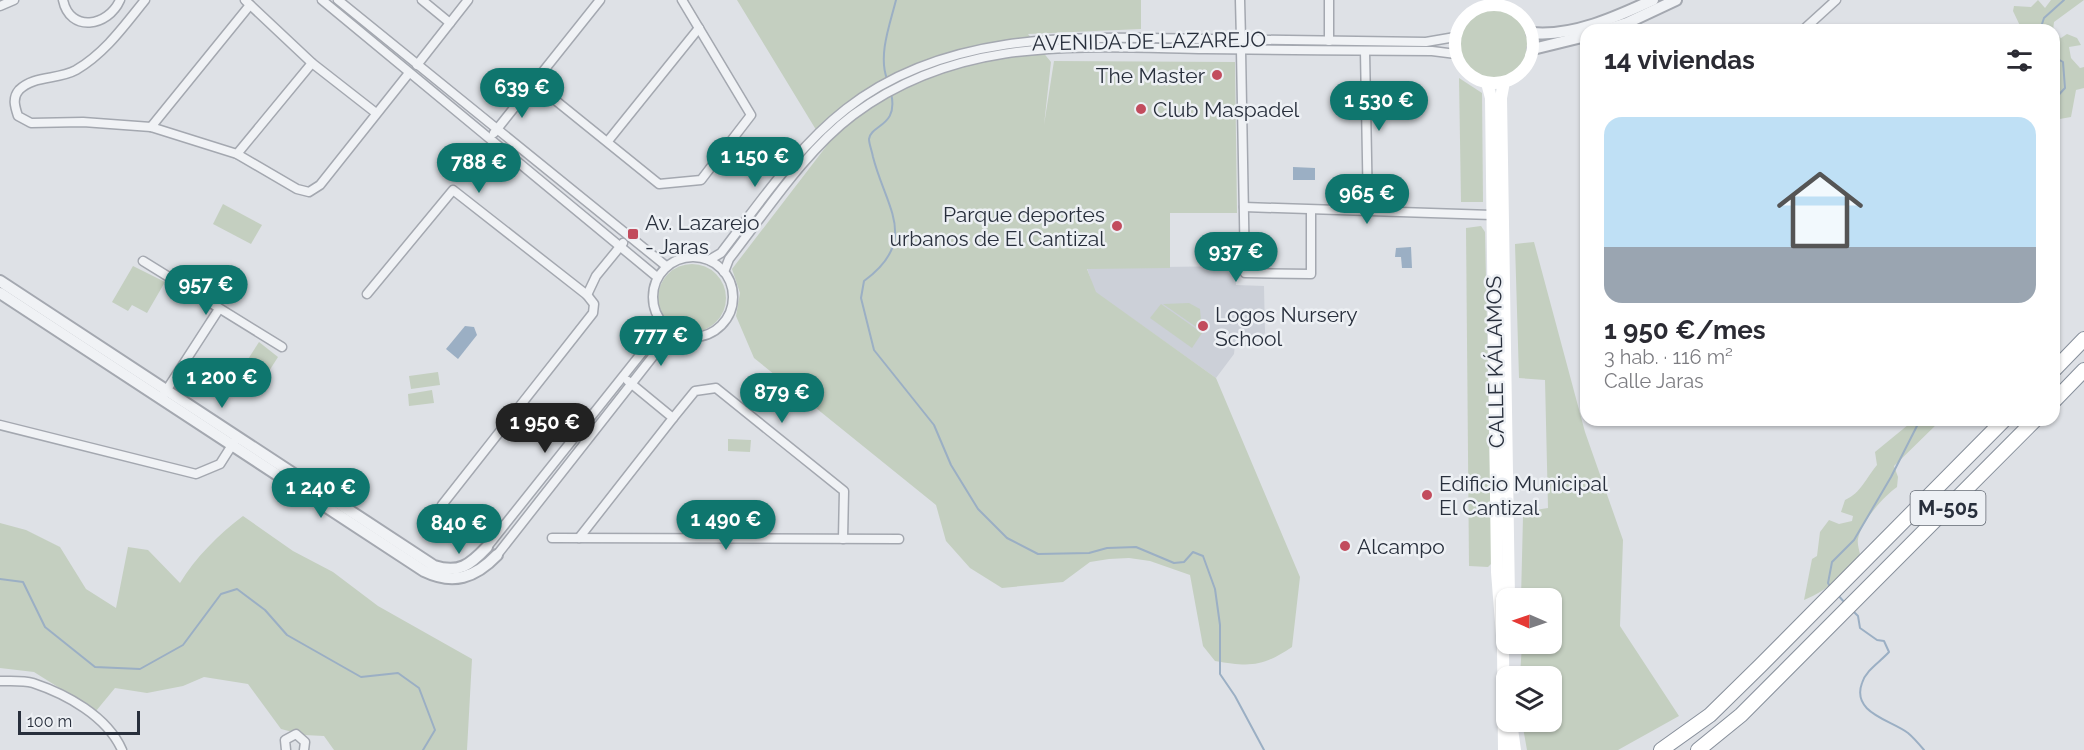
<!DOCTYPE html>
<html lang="es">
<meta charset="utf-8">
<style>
body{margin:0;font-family:Raleway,sans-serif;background:#f7f7f7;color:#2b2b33;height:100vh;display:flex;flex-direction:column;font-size:22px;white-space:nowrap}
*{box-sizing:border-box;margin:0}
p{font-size:20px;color:#7c7c81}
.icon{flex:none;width:33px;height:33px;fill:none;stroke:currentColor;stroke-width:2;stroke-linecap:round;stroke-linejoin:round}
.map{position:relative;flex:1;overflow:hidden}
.panel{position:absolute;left:1580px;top:24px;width:480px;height:402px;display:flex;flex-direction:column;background:#fff;border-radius:18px;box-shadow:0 2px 4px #0004}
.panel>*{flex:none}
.needle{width:39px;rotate:272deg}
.buttons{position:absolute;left:1496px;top:588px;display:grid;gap:12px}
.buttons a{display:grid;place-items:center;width:66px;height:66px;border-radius:12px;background:#fff;box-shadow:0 2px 4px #0004;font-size:30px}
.scale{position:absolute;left:18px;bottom:15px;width:122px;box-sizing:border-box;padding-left:6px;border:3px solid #282f3c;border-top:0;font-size:16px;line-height:21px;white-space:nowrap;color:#282f3c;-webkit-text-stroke:4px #edf0f4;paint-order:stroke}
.price{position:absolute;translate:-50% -51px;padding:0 14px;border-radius:21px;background:#0f766e;color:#fff;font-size:20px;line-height:39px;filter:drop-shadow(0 2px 3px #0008)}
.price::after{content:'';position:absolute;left:50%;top:36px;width:18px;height:14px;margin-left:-9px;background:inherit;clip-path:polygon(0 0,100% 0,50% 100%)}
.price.current{background:#222;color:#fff}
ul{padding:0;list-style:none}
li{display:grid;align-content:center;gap:12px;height:318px;padding:0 24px}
li span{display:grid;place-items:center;height:186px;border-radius:18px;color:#555}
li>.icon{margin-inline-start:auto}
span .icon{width:108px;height:108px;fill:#fffc;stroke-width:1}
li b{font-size:26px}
h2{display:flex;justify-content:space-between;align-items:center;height:72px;padding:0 24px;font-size:26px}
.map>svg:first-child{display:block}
.built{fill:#ccd0d8}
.green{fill:#c4cfc0}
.water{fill:#9bafc4}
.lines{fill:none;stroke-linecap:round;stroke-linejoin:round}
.stream{stroke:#9bafc4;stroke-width:2}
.minor-casing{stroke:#a4a8b0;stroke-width:11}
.tertiary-casing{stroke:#a4a8b0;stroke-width:14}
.trunk-casing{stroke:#878f9b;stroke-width:16}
.minor{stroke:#f0f2f5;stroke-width:8}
.tertiary{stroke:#f0f2f5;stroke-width:10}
.secondary{stroke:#fff;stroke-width:12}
.trunk{stroke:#fff;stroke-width:14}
.poi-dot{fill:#c24c5d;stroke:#edf0f4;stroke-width:2}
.labels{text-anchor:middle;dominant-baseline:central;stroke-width:5;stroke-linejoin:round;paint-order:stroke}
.shield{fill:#edf0f4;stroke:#636973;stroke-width:1.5}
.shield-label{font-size:20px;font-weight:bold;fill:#282f3c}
.street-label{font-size:21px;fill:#282f3c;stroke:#edf0f4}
.poi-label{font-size:21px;fill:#282f3c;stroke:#edf0f4;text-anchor:start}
</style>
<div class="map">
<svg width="2084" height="750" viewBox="0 0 2084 750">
<rect width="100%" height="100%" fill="#dee1e6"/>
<path class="built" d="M1236 266V285L1264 286 1265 333 1260 339H1239L1235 344 1234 354 1216 378 1095 292 1087 268Z"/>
<g class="green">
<path d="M737 0H1141V29L1028 34 1051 62 1044 125 1054 61 1235 62 1237 213H1170V268L1087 269 1096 292 1216 378 1300 577 1292 647C1262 667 1250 667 1215 661L1203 646 1190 575 1150 561 1129 558 1109 559 1090 562 1063 582 1002 588 970 568 946 541 936 505 754 358 736 316 740 293 732 269 828 144 821 138Z"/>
<path d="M2038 0 2045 8 2051 0H2084L2054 22 2053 30H2022L2013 11 2014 6 2031 7Z"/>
<circle cx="1494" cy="44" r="35"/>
<path d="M2054 34 2061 38 2067 34 2077 38 2081 45 2069 47 2071 58 2080 68 2084 67V88L2076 90 2071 117 2054 120Z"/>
<path d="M1459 78 1482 93 1483 202H1461Z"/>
<path d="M223 204 262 225 251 244 213 224Z"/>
<path d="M1481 226 1485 232 1492 563 1488 567 1469 566 1466 228Z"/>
<path d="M1534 242 1585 432 1623 540 1620 626 1679 716 1618 750H1527L1522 722H1551V676H1520L1522 644H1551V598H1521L1523 517 1529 511 1548 508 1545 380 1519 378 1515 244Z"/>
<circle cx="692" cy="298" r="34"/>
<path d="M133 266 165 282 147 313 132 305 128 311 112 302Z"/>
<path d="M1189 303 1200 309 1202 331 1163 304Z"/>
<path d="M1161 304 1202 333 1192 348 1150 318Z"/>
<path d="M259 342 278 357 255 393 234 381Z"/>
<path d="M438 372 440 385 411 389 409 376Z"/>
<path d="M432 390 434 403 409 406 408 394Z"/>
<path d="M1914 420H1941L1894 466 1898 477 1897 487C1883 497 1861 522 1858 539 1857 543 1859 549 1860 554 1843 574 1829 590 1804 600L1812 559 1817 556 1820 532 1829 520 1839 524 1852 521 1853 516 1841 512 1845 500C1861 493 1866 478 1877 465L1875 452Z"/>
<path d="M728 439 751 440 750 452 728 451Z"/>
<path d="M243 516 293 551 333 572 378 606 472 659 467 750H334L324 736 304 735 281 729 248 684 204 677 183 686 147 693 115 688 96 711 34 672 0 668V523L26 530 60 547 86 589 116 608 128 547 148 550 180 583C195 558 219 534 243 516Z"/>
</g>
<g class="water">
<path d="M1293 167 1315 168V180H1293Z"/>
<path d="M1411 247 1412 268H1402L1401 257H1395L1396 248Z"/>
<path d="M465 326 474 327 477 335 458 359 446 349Z"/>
</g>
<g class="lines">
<g class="stream">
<path d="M2040 30 2044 18 2064 0"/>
<path d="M2054 57 2063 62 2065 88 2054 100"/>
<path d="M887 79C878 55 890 24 896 0"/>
<path d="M891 93C899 127 871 124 869 139 869 144 872 151 873 157 886 208 920 240 864 281L861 298 874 350 934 425 951 465 978 509 1007 538 1038 554 1089 553 1107 548 1136 547 1174 563 1184 562 1193 552 1203 556 1215 589 1220 625V674L1235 696 1264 750"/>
<path d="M0 579 23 582 45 627 95 667 140 669 183 645 221 594 237 589 265 610 287 635 361 677 398 673 419 688 435 730 423 750"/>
<path d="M1831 588 1828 583 1832 562 1854 540 1891 477 1920 420"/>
<path d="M1837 594 1845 603"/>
<path d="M1853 611 1858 616 1860 628 1877 640 1884 641 1889 652C1880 662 1866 670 1862 683 1851 713 1891 720 1908 733 1914 738 1919 744 1924 750"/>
</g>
<defs>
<g id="minor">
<path d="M63 0C70 33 108 27 120 0"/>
<path d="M145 0C124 26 105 53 76 70 58 80 34 75 19 90 12 98 15 107 18 116L31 123 83 122 151 127 237 154 297 189 309 192 320 185 409 73"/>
<path d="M245 0 312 63 376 113"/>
<path d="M322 0 657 277"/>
<path d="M338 0 666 266"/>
<path d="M422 0 450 23"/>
<path d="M1240 0 1241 39"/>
<path d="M1329 0V41"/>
<path d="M0 6 14 0"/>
<path d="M1803 30 1836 0"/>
<path d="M1241 50 1245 273 1311 274V210"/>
<path d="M1365 51 1368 212"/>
<path d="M417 65 468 0"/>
<path d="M534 83 659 184 701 180 751 115 682 0"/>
<path d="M151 127 250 5"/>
<path d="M494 133 600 0"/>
<path d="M608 141 699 28"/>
<path d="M237 154 312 63"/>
<path d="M1244 207 1492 215"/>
<circle cx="693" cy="297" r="40"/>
<path d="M709 260 721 253C759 204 796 148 846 109 949 28 1084 37 1208 39 1280 40 1353 41 1426 42L1455 37"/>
<path d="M143 261 282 347"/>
<path d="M724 272 729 259C766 212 805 151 853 115 960 35 1080 47 1206 49 1281 50 1357 51 1432 51L1456 54"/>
<path d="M367 294 453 190 587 295 596 276 623 243"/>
<path d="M164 394 219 309"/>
<path d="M673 418 695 391 716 388 844 491 843 539"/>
<path d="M0 425 196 474 220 464 234 442"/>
<path d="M442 505 593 313 594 304 587 295"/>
<path d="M552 538 899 539"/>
<path d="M579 538 673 418 628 381"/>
<path d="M487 547 656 335 662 323"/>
<path d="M497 555 665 341 676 334"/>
<path d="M0 681C10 681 23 680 33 683 66 694 107 716 122 750"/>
<path d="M286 750 285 740 296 734 305 742 304 750"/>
</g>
<g id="tertiary">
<path d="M1605 30 1627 23 1676 0"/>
<path d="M1532 33C1573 37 1616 17 1653 0"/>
<path d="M1533 49 1586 36"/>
<path d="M0 281 434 566C459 574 470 565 487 547"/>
<path d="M0 293 424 571C453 585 475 578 497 555"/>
</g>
<g id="trunk">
<path d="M2054 370 2084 339"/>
<path d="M2054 401 2084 370"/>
<path d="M1661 750 1710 715 1761 665 2004 420"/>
<path d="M1698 750 1741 715 2035 420"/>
</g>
</defs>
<use href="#minor" class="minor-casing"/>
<use href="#tertiary" class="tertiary-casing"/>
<use href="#trunk" class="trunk-casing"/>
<use href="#minor" class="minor"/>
<use href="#tertiary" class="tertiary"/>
<g class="secondary">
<circle cx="1494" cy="44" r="39"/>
<path d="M1504 82 1501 98 1509 598"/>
<path d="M1487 83 1491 98 1497 572 1503 648 1504 750"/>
<path d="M1511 722 1515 750"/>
</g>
<use href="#trunk" class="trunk"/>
</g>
<g class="poi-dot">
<circle cx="1217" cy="75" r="6"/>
<circle cx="1141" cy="109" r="6"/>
<circle cx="1117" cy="226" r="6"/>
<rect x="627" y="228" width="12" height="12" rx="3"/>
<circle cx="1203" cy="326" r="6"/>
<circle cx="1427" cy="495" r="6"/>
<circle cx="1345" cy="546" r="6"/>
</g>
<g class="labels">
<rect class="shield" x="1910.5" y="491" width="75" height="34" rx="4.5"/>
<g class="shield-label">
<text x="1948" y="508">M-505</text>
</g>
<g class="street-label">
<text transform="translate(1149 41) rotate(-1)">AVENIDA DE LAZAREJO</text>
<text transform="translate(1495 362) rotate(-91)">CALLE KÁLAMOS</text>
</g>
<g class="poi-label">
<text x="1205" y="75" text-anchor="end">The Master</text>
<text x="1153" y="109">Club Maspadel</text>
<text x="1105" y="214" text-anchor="end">Parque deportes<tspan x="1105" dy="24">urbanos de El Cantizal</tspan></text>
<text x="645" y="222">Av. Lazarejo<tspan x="645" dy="24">- Jaras</tspan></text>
<text x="1215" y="314">Logos Nursery<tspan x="1215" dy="24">School</tspan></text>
<text x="1439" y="483">Edificio Municipal<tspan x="1439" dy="24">El Cantizal</tspan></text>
<text x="1357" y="546">Alcampo</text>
</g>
</g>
</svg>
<div class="buttons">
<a><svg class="needle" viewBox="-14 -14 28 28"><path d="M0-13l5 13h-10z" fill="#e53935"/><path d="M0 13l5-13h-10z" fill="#7c7c81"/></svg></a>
<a><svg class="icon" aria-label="layers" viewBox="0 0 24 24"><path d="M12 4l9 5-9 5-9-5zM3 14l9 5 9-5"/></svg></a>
</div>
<div class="scale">100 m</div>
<b class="price" style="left:522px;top:119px">639 €</b>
<b class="price" style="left:1379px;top:132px">1 530 €</b>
<b class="price" style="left:755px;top:188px">1 150 €</b>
<b class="price" style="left:479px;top:194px">788 €</b>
<b class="price" style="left:1367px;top:225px">965 €</b>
<b class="price" style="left:1236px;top:283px">937 €</b>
<b class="price" style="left:206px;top:316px">957 €</b>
<b class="price" style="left:661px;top:367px">777 €</b>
<b class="price" style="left:222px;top:409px">1 200 €</b>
<b class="price" style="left:782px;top:424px">879 €</b>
<b class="price current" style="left:545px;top:454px">1 950 €</b>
<b class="price" style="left:321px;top:519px">1 240 €</b>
<b class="price" style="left:726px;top:551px">1 490 €</b>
<b class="price" style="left:459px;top:555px">840 €</b>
<section class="panel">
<h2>14 viviendas<svg class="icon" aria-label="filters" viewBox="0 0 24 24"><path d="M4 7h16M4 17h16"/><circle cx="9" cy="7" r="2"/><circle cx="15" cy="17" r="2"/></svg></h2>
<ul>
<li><span style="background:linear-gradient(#bfe0f5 70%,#9aa5b1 0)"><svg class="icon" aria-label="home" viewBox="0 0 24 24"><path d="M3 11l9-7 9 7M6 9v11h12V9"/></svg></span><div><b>1 950 €/mes</b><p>3 hab. · 116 m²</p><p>Calle Jaras</p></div></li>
</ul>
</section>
</div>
